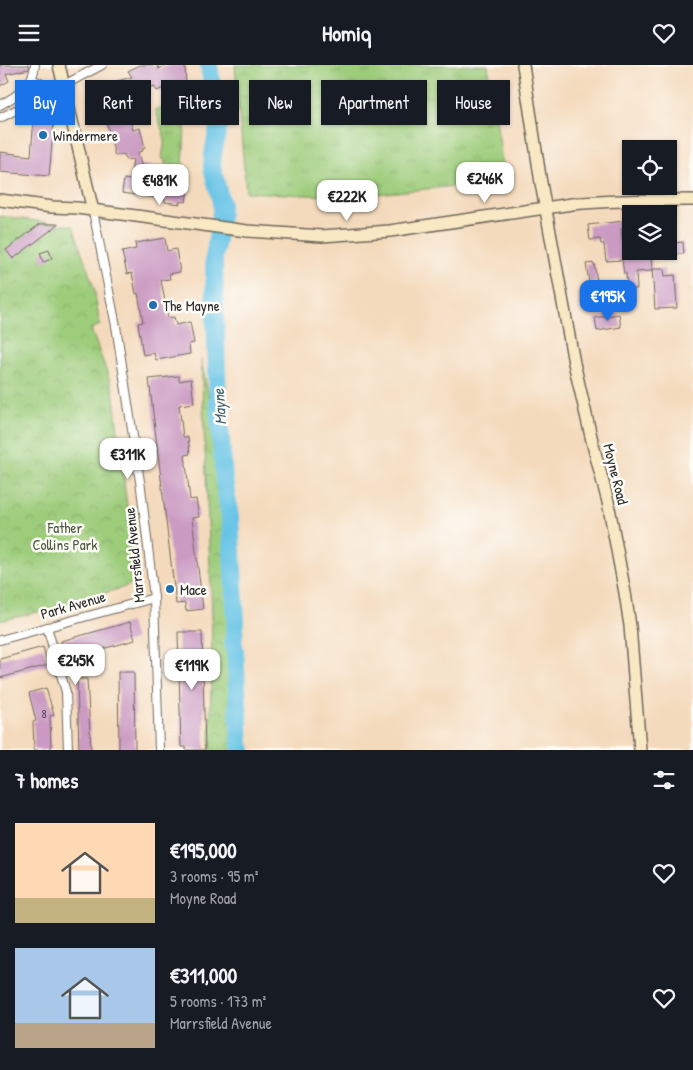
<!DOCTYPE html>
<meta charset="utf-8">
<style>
body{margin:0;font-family:"Patrick Hand",sans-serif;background:#242831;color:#f1f3f6;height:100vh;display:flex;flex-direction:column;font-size:19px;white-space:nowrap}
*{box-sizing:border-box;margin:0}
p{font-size:16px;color:#9ea1a6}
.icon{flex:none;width:28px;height:28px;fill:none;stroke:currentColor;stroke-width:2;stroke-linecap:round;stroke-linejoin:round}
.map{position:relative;height:685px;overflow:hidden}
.side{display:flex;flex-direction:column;background:#171b24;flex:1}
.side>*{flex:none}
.top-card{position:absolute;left:15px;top:15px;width:664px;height:45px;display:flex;gap:10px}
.fabs{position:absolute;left:622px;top:75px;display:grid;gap:10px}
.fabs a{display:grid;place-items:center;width:55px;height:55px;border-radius:0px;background:#171b24;box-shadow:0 1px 4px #0004;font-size:25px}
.price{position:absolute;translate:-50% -42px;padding:0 11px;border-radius:10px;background:#fff;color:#222;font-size:16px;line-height:32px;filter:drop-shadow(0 1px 2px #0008)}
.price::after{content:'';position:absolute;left:50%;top:30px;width:15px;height:11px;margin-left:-8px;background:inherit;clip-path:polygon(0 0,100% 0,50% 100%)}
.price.current{background:#1a73e8;color:#fff}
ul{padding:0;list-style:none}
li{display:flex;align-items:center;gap:15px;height:125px;padding:0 15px}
li span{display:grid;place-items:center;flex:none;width:140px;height:100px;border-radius:0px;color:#555}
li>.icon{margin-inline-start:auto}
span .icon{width:60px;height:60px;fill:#fffc;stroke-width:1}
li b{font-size:21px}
h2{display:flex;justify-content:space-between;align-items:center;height:60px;padding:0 15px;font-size:21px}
.chip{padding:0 18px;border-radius:0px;background:#171b24;box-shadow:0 1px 4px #0004;font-size:18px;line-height:45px}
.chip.current{background:#1a73e8;color:#fff}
header{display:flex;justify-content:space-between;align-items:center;height:65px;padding:0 15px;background:#171b24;font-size:22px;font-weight:800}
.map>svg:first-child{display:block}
.grass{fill:url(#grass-tufts);stroke:#647c52}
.park{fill:url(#park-crowns);stroke:#647c52}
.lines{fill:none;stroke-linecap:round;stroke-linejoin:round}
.river{stroke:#68c4e6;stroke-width:18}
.building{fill:#cb9bc3}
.street-casing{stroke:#71685e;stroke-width:10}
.secondary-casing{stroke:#71685e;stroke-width:14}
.street{stroke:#fff;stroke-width:8}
.secondary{stroke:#f8e8c3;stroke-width:11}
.poi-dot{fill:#1f6fb2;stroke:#fdfcf7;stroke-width:2}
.labels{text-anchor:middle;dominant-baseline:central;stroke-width:5;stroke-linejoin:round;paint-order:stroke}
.number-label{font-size:12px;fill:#534751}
.poi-label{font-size:15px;fill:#2b2b2b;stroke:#fdfcf7;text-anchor:start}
.street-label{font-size:15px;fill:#2b2b2b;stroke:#fdfcf7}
.park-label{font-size:15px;fill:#4d5b43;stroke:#fdfcf7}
.water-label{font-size:16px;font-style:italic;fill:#40616c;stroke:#fdfcf7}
</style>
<header><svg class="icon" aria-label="menu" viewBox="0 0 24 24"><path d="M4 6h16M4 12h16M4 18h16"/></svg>Homiq<svg class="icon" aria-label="heart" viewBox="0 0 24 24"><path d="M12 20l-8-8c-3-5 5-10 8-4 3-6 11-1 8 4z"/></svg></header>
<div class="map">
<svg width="693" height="685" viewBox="0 0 693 685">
<defs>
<pattern id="grass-tufts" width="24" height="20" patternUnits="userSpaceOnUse" patternTransform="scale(1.25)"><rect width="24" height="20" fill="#9dcc7a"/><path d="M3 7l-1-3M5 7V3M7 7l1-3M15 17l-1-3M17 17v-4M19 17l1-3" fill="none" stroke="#87af6a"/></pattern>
<pattern id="park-crowns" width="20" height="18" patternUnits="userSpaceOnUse" patternTransform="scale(1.25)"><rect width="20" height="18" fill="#9dcc7a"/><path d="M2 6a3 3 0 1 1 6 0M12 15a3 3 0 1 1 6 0" fill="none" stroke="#87af6a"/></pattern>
</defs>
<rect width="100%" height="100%" fill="#fdfcf7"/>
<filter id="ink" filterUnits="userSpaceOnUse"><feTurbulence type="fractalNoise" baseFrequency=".02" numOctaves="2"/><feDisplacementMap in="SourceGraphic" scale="10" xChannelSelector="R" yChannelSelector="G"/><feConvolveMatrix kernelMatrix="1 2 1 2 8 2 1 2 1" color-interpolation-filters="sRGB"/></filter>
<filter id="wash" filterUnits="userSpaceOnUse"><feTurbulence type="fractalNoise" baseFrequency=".0096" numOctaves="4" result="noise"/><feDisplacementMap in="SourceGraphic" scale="20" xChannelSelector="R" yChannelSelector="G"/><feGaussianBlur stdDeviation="1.12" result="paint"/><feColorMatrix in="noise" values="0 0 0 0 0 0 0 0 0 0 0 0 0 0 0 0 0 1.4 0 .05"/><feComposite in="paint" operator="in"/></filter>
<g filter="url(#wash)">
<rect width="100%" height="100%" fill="#f4dabc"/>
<g class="grass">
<path d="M235 0H488L505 116 347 132 246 127Z"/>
<path d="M184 39 185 62 183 101 165 99V95L162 94 165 74 155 44Z"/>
</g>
<g class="park">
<path d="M0 151 73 161 94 223 100 260 91 264 113 324 136 517 122 523 42 546 0 556Z"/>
<path d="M201 295 212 346 234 536 240 685H210L212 549Z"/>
</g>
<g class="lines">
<path class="river" d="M209 0 218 63 213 89 212 102 221 137V147L214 194 215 249 218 337 224 415 230 453 236 556 233 577 235 585 240 681 242 685"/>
</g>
<g id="blocks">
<g class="building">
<path d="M0 0H29V4L6 9 9 16 0 21Z"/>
<path d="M140 0H157L159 4 166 0H185L186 19 169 27 166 22 157 26 154 21 149 23V22L132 30 133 35 126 37 133 65 140 63 145 83 142 84 143 86 138 87 141 100 167 104V108L190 112 186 137 180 136V139L165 137V134L122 128 124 114 130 115 133 94 126 95 124 89 115 91 98 24 113 20V17L132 12 128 6Z"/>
<path d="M47 46 55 47 49 111 0 107V87L31 91 34 52Z"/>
<path d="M624 156 625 163 621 164 624 190 640 188V186H651L652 206 636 207 637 224H627L626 208 624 209 622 195 606 196 604 179H601L600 174 590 175 588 160Z"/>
<path d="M40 159H59L13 194 6 185Z"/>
<path d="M165 173 167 186 176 184 180 207 169 209 170 214 161 215 168 253 174 252 176 260 190 257 194 278 189 279 190 289 156 295 154 288 143 290 138 258 143 257 138 228 136 229 132 208 127 209 122 187 136 184 135 178Z"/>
<path d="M683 177 684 189H673V178Z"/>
<path d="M49 185 52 194 43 197 40 188Z"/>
<path d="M594 198 597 216 589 217 586 199Z"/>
<path d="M652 204H664L665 211 675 210 677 243 655 244Z"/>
<path d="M619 249 621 262 597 266 595 253Z"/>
<path d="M179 311V316L191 314 194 338 179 340 183 372H188L190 389 185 390 190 435 196 434 199 452 192 453 203 544 186 546 185 538 176 539 149 314Z"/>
<path d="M130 557 135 575 66 594 61 576Z"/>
<path d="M178 567H202L205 685H186V682H181Z"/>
<path d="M43 582 48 600 0 613V594Z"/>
<path d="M118 607H134L135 685H119Z"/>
<path d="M77 614H87L91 685H79Z"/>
<path d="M46 623 54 650 50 651 51 685H34L33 657 36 656 29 628Z"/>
</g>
</g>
</g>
<g filter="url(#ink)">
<use href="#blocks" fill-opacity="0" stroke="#71685e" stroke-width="1"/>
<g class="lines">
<defs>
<g id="street">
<path d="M32 14 42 19"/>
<path d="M64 20 102 0"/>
<path d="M0 40C17 31 33 21 35 0"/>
<path d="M0 53 53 26"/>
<path d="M93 146 116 261 141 423 154 533 159 685"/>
<path d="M47 562 66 627 68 685"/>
<path d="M0 575 154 533"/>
</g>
<g id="secondary">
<path d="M59 0 93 146"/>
<path d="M523 0 541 118 574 298 593 380 608 437 625 528 630 561 640 685"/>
<path d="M0 135 52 142 77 143 247 166 322 171 390 166 572 139C612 135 653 135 693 135"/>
</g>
</defs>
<use href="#street" class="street-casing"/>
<use href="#secondary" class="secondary-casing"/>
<use href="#street" class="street"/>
<use href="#secondary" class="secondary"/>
</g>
</g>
<g class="poi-dot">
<circle cx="43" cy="70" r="5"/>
<circle cx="153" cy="240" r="5"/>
<circle cx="170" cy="524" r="5"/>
</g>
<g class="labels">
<g class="number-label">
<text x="44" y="648">8</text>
</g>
<g class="poi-label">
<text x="53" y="70">Windermere</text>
<text x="163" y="240">The Mayne</text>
<text x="180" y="524">Mace</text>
</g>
<g class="street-label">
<text transform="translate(616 409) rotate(76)">Moyne Road</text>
<text transform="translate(134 490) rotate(-96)">Marrsfield Avenue</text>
<text transform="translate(73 540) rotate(-16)">Park Avenue</text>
</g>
<g class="park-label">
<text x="65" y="462">Father<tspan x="65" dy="17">Collins Park</tspan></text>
</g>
<g class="water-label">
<text transform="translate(219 342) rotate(-94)">Mayne</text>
</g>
</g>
</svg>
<div class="fabs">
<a><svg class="icon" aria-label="locate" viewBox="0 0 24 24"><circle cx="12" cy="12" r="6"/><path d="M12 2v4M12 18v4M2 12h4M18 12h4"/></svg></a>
<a><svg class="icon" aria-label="layers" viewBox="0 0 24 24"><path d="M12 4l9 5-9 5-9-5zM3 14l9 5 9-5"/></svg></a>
</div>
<b class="price" style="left:485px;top:139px">€246K</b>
<b class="price" style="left:160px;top:141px">€481K</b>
<b class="price" style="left:347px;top:157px">€222K</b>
<b class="price current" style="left:608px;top:257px">€195K</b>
<b class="price" style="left:128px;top:415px">€311K</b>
<b class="price" style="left:76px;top:621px">€245K</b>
<b class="price" style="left:192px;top:626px">€119K</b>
<div class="top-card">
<a class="chip current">Buy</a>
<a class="chip">Rent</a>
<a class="chip">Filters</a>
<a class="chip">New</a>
<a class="chip">Apartment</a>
<a class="chip">House</a>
</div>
</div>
<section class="side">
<h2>7 homes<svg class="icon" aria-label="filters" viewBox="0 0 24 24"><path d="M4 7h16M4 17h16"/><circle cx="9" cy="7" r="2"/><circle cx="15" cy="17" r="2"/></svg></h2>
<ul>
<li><span style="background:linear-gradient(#ffd9b3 75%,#c2b280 0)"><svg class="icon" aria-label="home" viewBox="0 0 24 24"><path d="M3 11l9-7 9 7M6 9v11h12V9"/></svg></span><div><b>€195,000</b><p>3 rooms · 95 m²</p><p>Moyne Road</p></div><svg class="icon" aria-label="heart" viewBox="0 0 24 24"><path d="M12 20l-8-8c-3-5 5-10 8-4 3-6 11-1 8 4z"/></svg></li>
<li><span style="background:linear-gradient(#a9c7e8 75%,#b9a48a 0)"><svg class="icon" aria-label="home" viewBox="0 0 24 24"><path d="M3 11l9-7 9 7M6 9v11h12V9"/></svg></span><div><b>€311,000</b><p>5 rooms · 173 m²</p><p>Marrsfield Avenue</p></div><svg class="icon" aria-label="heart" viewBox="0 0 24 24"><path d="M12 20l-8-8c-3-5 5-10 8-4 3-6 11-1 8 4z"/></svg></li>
</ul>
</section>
